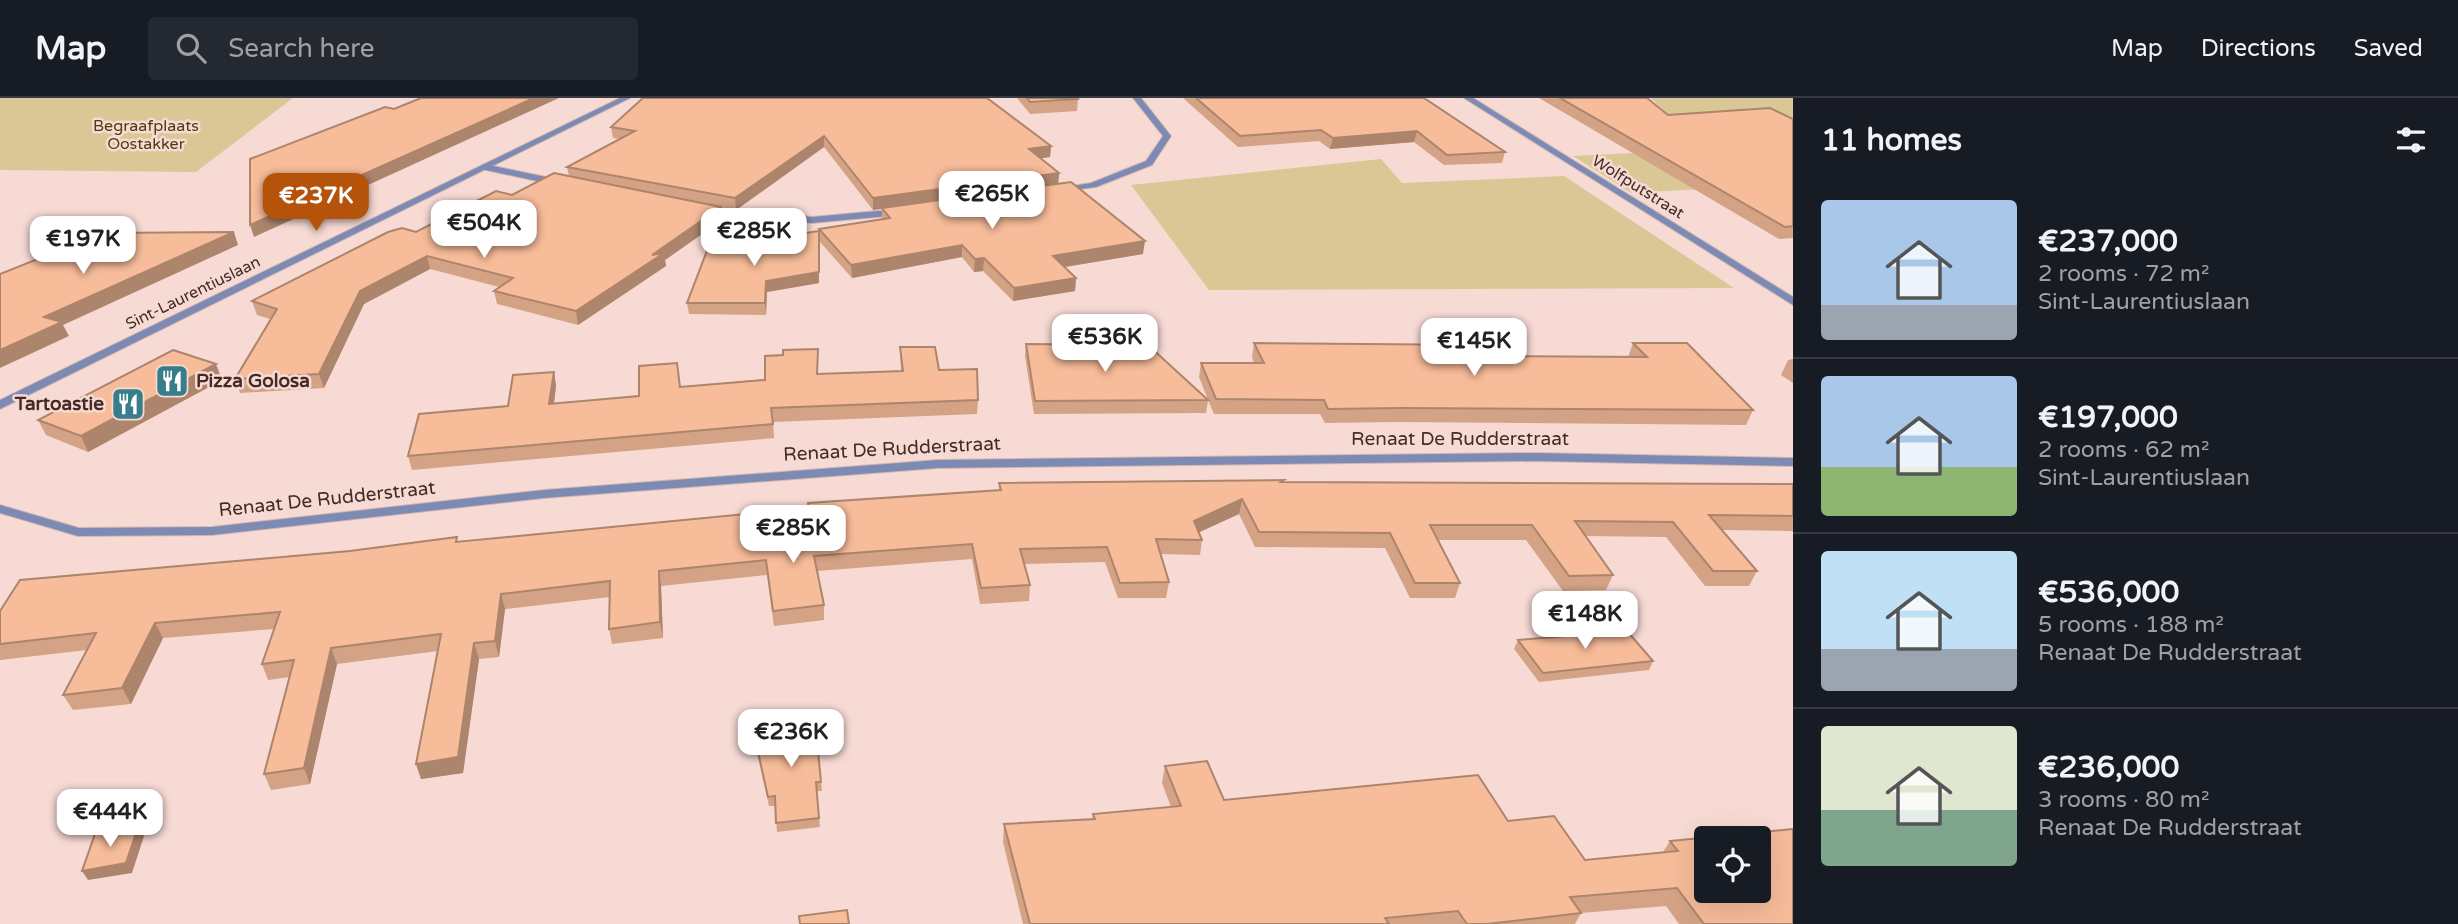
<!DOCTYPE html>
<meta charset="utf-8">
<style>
body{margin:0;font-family:"Varela Round",sans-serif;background:#242831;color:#f1f3f6;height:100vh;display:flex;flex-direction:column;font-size:26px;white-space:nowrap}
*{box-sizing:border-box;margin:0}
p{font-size:23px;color:#9ea1a6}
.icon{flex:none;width:38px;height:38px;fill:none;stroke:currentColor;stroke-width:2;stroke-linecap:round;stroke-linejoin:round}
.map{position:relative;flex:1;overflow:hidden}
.drawer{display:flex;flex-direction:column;background:#171b24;width:665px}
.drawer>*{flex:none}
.controls{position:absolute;left:1694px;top:728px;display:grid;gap:14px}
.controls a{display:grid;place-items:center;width:77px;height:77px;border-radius:7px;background:#171b24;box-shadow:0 7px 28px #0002;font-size:35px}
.price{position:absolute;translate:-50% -60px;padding:0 16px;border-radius:14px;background:#fff;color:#222;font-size:23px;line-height:46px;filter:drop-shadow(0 2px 4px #0008)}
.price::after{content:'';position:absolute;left:50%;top:42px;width:21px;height:16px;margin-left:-10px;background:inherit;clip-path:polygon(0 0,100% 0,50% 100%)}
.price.selected{background:#b45309;color:#fff}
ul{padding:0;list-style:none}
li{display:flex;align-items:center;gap:21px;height:175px;padding:0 28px}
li+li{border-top:2px solid #363941}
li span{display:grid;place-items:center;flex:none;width:196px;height:140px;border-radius:7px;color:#555}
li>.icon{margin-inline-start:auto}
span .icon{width:84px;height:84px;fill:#fffc;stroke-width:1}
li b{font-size:30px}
h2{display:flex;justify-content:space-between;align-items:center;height:84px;padding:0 28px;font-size:30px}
header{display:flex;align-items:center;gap:42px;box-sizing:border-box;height:98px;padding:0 35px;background:#171b24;border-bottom:2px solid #363941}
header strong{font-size:33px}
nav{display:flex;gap:38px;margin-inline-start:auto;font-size:24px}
.search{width:490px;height:63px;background:#242831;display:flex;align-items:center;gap:18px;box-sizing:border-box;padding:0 24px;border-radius:7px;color:#9ea1a6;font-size:26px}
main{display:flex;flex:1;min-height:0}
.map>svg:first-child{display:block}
.green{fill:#d9c796}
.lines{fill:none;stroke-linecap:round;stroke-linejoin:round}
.minor-casing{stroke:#d3b7b1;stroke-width:2}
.tertiary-casing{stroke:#d3b7b1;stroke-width:2}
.minor{fill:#7d8ab4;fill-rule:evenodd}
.tertiary{fill:#7d8ab4;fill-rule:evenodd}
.wall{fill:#d4a284}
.shaded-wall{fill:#ad846c}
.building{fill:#f7bc9a;stroke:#ad846c;stroke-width:2;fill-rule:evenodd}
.labels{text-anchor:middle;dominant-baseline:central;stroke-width:5;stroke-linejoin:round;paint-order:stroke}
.far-park-label{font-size:16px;fill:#4c3d0c;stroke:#f7dad4}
.far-street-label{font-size:16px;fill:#452a25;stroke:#f7dad4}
.poi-label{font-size:19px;font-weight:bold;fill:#452a25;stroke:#f7dad4;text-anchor:start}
.street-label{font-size:19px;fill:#452a25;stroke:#f7dad4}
</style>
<header>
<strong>Map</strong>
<div class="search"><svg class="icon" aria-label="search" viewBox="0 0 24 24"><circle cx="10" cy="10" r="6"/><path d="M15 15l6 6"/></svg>Search here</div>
<nav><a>Map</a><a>Directions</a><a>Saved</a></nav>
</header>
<main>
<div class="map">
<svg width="1793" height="826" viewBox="0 0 1793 826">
<rect width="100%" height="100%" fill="#f7dad4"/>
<g class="green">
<path d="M0 0H293L196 74 0 72Z"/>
<path d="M1651 0H1793V26L1684 32Z"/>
<path d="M1793 47V86L1631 95 1573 58Z"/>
<path d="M1381 61 1402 85 1564 78 1734 190 1209 192 1131 87Z"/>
</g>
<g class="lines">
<defs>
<g id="minor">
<path d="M1133 0H1141L1171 38 1152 67 1096 89 1058 94V90L1091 85 1146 63 1163 38Z"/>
<path d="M1464 0H1473L1793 199V207Z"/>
<path d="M484 66 560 82 565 85 560 88 481 71 480 69Z"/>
<path d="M703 110 812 119 899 111 904 114 899 117 812 125 700 115 698 113Z"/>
<path d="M1535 355 1793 360V368L1535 363 938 370 544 400 212 437 78 438 0 415V407L79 430 212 429 544 392 938 362Z"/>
</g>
<path id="tertiary" d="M620 0H630L0 311V302Z"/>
</defs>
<use href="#minor" class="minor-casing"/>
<use href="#tertiary" class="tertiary-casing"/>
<use href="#minor" class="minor"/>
<use href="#tertiary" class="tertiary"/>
</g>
<g class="wall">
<path d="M1017 0H1077L1078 1 1077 13 1030 16Z"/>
<path d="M1183 0H1424L1505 54 1502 65 1444 67 1414 44 1330 51 1319 43 1238 49Z"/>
<path d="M1539 0H1647L1668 17 1793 21V140L1779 141Z"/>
<path d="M611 29 1051 48 1050 59 1041 60 1059 75 1058 86 1143 156 1065 169 1076 180 1075 193 1013 203 983 173 974 174 962 159 852 180 820 144 819 131 882 121V110L873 112 824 49 736 112 720 109H721L722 122 665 162 666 168 578 227 497 206 494 193 499 189 430 171 364 206 324 290 240 295 235 281 270 221 257 217 252 203 416 134 512 97 569 78 567 69 620 41 613 40Z"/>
<path d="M819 133V185L767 194 766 217 689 216 687 205Z"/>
<path d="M1254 245 1500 258 1628 259 1633 245 1753 312 1746 327 1397 324 1325 325 1320 316H1214L1208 302 1206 315 1034 316 1025 258 1026 246 1208 302 1199 279 1201 265H1254L1252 259Z"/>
<path d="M900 249 939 272 978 302 977 316 773 324 774 340 412 372 408 358 508 308 554 274 556 288 554 305 639 298 680 289 818 276 901 273Z"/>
<path d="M1793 261V285L1781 277 1788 262Z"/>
<path d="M222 282 88 354 46 337 38 322Z"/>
<path d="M1284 382 1283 384 1793 386V433L1722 432 1757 473 1749 488H1705L1666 439 1585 438 1613 477 1606 492 1563 493 1526 442H1438L1460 485 1455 500H1410L1385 450 1255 449 1239 416 1199 434 1202 442 1200 457 1160 456 1169 484 1166 500H1118L1105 464 1024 466 1030 487 1029 503 980 506 972 461 817 473 824 507V522L774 528 767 477 661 488 663 540 612 546 609 531 610 499 505 511 499 559 479 561 463 675 421 681 416 666 438 553 337 566 310 686 271 692 264 676 290 579 268 582 262 566 274 531 163 540 131 606 73 612 63 597 87 552 0 562V513L459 444 999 393V385Z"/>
<path d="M1518 542 1653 563 1649 572 1539 584 1514 551Z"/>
<path d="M753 631 821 684 822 693H816L820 729 777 734 775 708H769L754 641Z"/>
<path d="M1165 668 1224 702 1508 723 1585 762 1663 754 1670 743 1793 826H1679L1666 808 1581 815 1575 826H1023L1003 744 1004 726 1092 722 1093 716 1171 709 1162 685Z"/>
</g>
<g class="shaded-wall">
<path d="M534 0H559L254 139 250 127Z"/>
<path d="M1417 33 1414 44 1330 51 1333 40Z"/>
<path d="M824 38V49L736 112 735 100Z"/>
<path d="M1051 48 1050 59 1028 62 1029 51Z"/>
<path d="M1059 75 1058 87 873 112V100Z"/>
<path d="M721 109 722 122 665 162 666 168 578 227 576 213 652 157Z"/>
<path d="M819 133V185L767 194 766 217 765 205 766 183Z"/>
<path d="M234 134 238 147 63 227 69 238 0 270V252L44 219Z"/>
<path d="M1145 143 1143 156 1052 171 1053 158Z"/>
<path d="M962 147V159L852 180 851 167Z"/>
<path d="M427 158 430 171 364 206 324 290 319 276 360 193Z"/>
<path d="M984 160 983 173 974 174 975 161Z"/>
<path d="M1076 180 1075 193 1013 203 1014 190Z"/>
<path d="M216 266 222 282 88 354 81 338Z"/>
<path d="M554 274 556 288 552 320 549 306Z"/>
<path d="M1242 401 1239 416 1191 438 1194 423Z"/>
<path d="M659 473 661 488 663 540 660 524Z"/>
<path d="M501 496 505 511 499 559 495 543Z"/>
<path d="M155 525 163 540 131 606 122 590Z"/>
<path d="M474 545 479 561 463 675 421 681 416 666Z"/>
<path d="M331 550 337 566 310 686 304 670Z"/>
<path d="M138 729 144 738 132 775 88 782 82 773Z"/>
</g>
<g class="building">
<path d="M421 0H534L250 127V61L385 9 394 11Z"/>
<path d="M643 0H987L1051 48 1029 51 1059 75 873 100 824 38 735 100 567 69 635 33 611 29Z"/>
<path d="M1027 0H1077L1078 1 1030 4Z"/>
<path d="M1196 0H1424L1505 54 1447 57 1417 33 1333 40 1321 32 1240 38Z"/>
<path d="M1560 0H1647L1668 17 1770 10 1793 21V128L1785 129Z"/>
<path d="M554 75 721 109 652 157 664 155 576 213 494 193 513 180 427 158 360 193 319 276 235 281 277 211 252 203 388 134 402 130 416 134 496 93 512 97Z"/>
<path d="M1071 84 1145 143 1053 158 1076 180 1014 190 984 160 975 161 962 147 851 167 819 131 890 120 882 110Z"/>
<path d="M819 133V174L766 183 765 205H687L708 150Z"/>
<path d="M234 134 44 219 62 224 0 252V176L103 135Z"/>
<path d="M1254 245 1491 247 1500 258 1647 259 1633 245H1687L1753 312 1401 310 1328 311 1324 302 1216 301 1201 265H1264Z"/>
<path d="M1026 246 1148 247 1208 302 1035 303Z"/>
<path d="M900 249H935L939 272 977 271 978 302 771 310 773 326 408 358 419 316 508 308 513 277 554 274 549 306 639 298V268L677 265 680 289 765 282V258L783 257V252L818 251 817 276 903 273Z"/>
<path d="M173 252 216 266 81 338 38 322Z"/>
<path d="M1284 382 1281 384 1793 386V418L1709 417 1757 473H1713L1673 424 1575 423 1613 477 1569 478 1532 427H1430L1460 485H1415L1390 435 1259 434 1242 401 1194 423 1202 442 1156 441 1169 484 1120 485 1107 449 1020 451 1030 487 981 490 972 446 814 458 824 507 773 513 766 462 659 473 660 524 609 531 610 483 501 496 495 543 474 545 458 659 416 666 441 536 331 550 304 670 264 676 294 562 262 566 280 514 155 525 122 590 63 597 96 535 0 546V513L20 482 350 453 457 439 456 444 809 410 808 405 1001 392 999 385Z"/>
<path d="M1627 533 1653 563 1543 575 1518 542Z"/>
<path d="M815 622 821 684H816L819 720 776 725 775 698 768 699 753 631Z"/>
<path d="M1207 663 1224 702 1478 677 1508 723 1554 718 1585 762 1678 753 1670 743 1793 731V826H1704L1677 790 1570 799 1581 815 1487 826H1467L1458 813 1385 820 1389 826H1030L1004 726 1095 721 1093 716 1181 708 1165 668ZM1706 740H1759V793H1706Z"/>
<path d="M138 729 126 765 82 773 95 736Z"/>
<path d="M847 812 849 826H800L799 818Z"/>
</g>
<defs>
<symbol id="restaurant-square" viewBox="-11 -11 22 22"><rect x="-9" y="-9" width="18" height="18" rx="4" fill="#377d8a" stroke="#f7dad4"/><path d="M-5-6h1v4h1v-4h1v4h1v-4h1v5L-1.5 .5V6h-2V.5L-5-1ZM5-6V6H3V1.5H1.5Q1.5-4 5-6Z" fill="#fff"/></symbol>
</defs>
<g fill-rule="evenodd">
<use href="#restaurant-square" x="153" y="264" width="38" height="38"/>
<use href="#restaurant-square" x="109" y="287" width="38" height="38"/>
</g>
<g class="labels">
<g class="far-park-label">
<text x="146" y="28">Begraafplaats<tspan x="146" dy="18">Oostakker</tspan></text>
</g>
<g class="far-street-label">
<text transform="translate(1638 89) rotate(32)">Wolfputstraat</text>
<text transform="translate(193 195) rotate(-26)">Sint-Laurentiuslaan</text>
</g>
<g class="poi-label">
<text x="196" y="283">Pizza Golosa</text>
<text x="104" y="306" text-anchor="end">Tartoastie</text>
</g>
<g class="street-label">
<text x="1460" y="341">Renaat De Rudderstraat</text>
<text transform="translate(892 351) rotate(-3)">Renaat De Rudderstraat</text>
<text transform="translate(327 401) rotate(-6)">Renaat De Rudderstraat</text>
</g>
</g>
</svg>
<div class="controls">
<a><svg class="icon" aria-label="locate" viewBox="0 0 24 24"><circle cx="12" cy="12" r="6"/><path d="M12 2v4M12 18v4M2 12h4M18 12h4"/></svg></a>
</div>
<b class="price" style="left:992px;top:133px">€265K</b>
<b class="price selected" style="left:316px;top:135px">€237K</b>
<b class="price" style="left:484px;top:162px">€504K</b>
<b class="price" style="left:754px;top:170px">€285K</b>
<b class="price" style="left:83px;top:178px">€197K</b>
<b class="price" style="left:1105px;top:276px">€536K</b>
<b class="price" style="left:1474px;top:280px">€145K</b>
<b class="price" style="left:793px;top:467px">€285K</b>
<b class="price" style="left:1585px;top:553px">€148K</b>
<b class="price" style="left:791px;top:671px">€236K</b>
<b class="price" style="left:110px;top:751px">€444K</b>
</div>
<section class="drawer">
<h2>11 homes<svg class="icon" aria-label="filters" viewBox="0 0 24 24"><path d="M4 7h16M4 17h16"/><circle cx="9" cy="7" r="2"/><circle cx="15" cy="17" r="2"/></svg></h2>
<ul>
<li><span style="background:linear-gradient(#a9c7e8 75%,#9aa5b1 0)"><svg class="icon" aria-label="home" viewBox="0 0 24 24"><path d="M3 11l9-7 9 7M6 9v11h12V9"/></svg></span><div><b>€237,000</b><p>2 rooms · 72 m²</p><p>Sint-Laurentiuslaan</p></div></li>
<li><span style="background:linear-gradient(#a9c7e8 65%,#8fb573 0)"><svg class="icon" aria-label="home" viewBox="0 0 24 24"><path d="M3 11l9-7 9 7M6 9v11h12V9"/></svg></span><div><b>€197,000</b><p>2 rooms · 62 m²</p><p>Sint-Laurentiuslaan</p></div></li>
<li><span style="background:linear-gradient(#bfe0f5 70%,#9aa5b1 0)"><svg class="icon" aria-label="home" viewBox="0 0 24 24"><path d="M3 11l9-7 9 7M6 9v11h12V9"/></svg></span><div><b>€536,000</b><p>5 rooms · 188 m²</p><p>Renaat De Rudderstraat</p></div></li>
<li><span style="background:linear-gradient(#dfe7d0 60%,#7fa58c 0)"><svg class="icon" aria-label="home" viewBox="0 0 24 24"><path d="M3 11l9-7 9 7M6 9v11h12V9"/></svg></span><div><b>€236,000</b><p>3 rooms · 80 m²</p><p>Renaat De Rudderstraat</p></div></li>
</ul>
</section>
</main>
